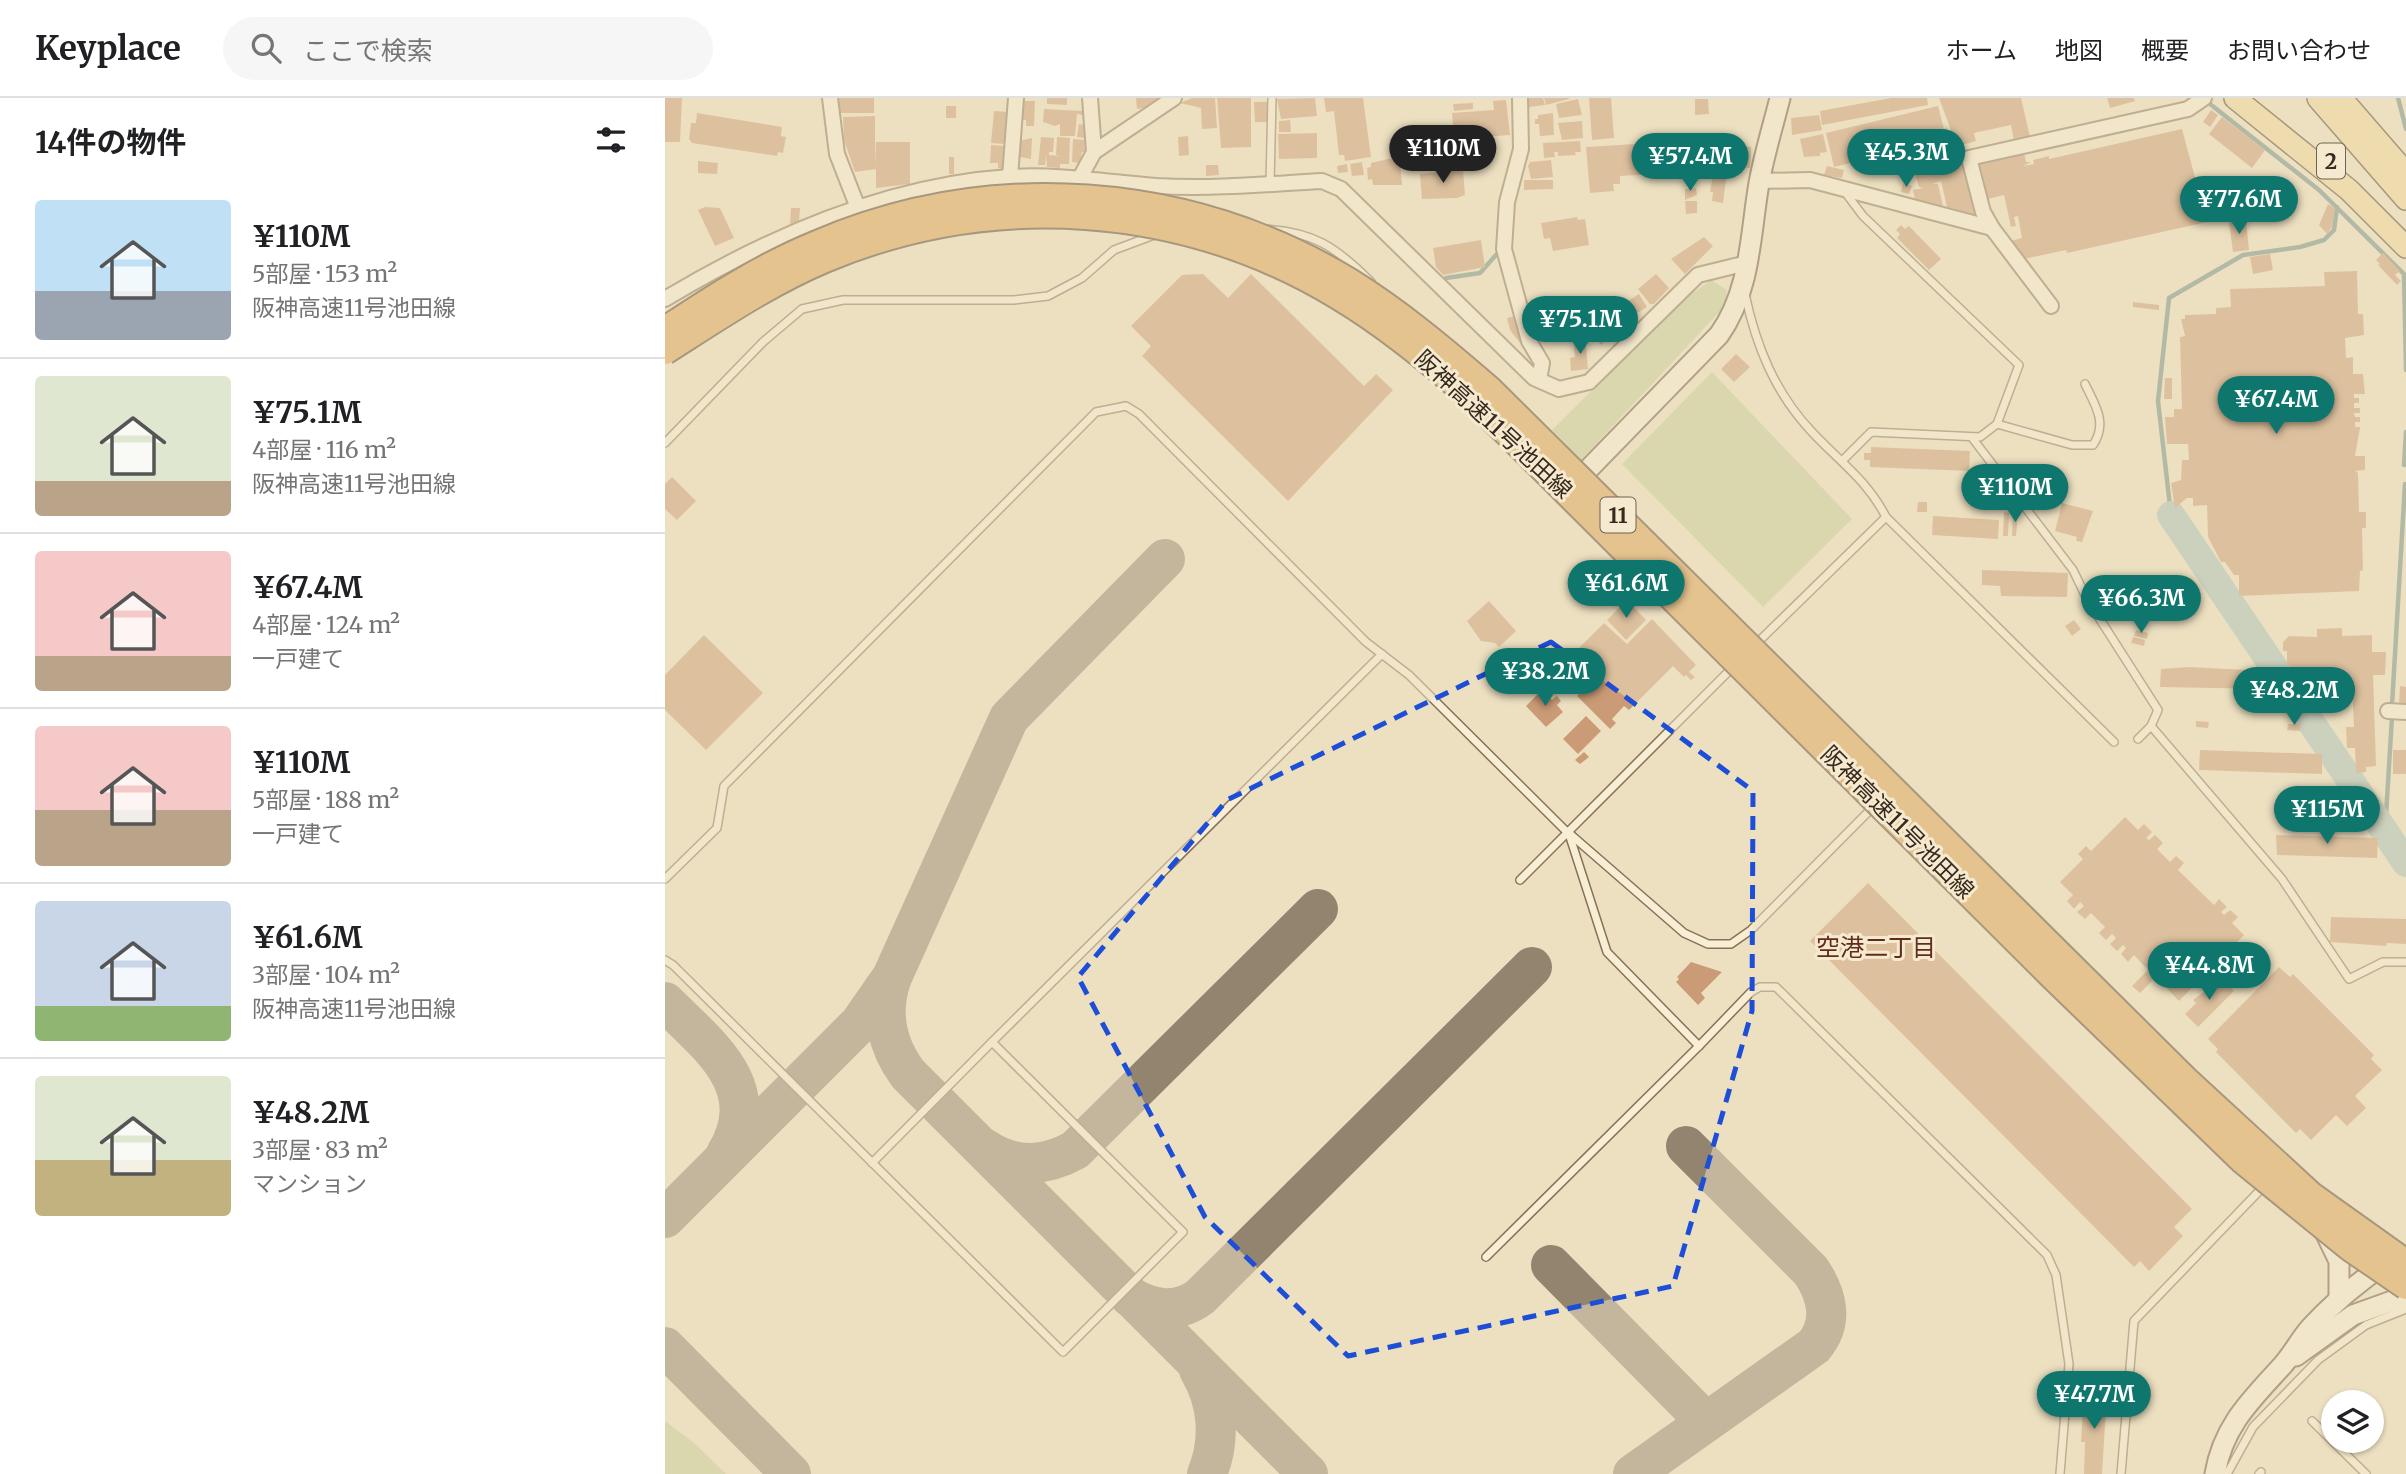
<!DOCTYPE html>
<html lang="ja">
<meta charset="utf-8">
<style>
body{margin:0;font-family:Merriweather,"Noto Sans JP",serif;background:#f6f6f6;color:#202124;height:100vh;display:flex;flex-direction:column;font-size:26px;white-space:nowrap}
*{box-sizing:border-box;margin:0}
p{font-size:23px;color:#757577}
.icon{flex:none;width:38px;height:38px;fill:none;stroke:currentColor;stroke-width:2;stroke-linecap:round;stroke-linejoin:round}
.map{position:relative;flex:1;overflow:hidden}
.side{display:flex;flex-direction:column;background:#fff;width:665px}
.side>*{flex:none}
.tools{position:absolute;left:1656px;top:1292px;display:grid;gap:14px}
.tools a{display:grid;place-items:center;width:63px;height:63px;border-radius:50%;background:#fff;box-shadow:0 2px 5px #0004;font-size:35px}
.price{position:absolute;translate:-50% -60px;padding:0 16px;border-radius:24px;background:#0f766e;color:#fff;font-size:23px;line-height:46px;filter:drop-shadow(0 2px 4px #0008)}
.price::after{content:'';position:absolute;left:50%;top:42px;width:21px;height:16px;margin-left:-10px;background:inherit;clip-path:polygon(0 0,100% 0,50% 100%)}
.price.on{background:#222;color:#fff}
ul{padding:0;list-style:none}
li{display:flex;align-items:center;gap:21px;height:175px;padding:0 35px}
li+li{border-top:2px solid #e0e0e0}
li span{display:grid;place-items:center;flex:none;width:196px;height:140px;border-radius:7px;color:#555}
li>.icon{margin-inline-start:auto}
span .icon{width:84px;height:84px;fill:#fffc;stroke-width:1}
li b{font-size:30px}
h2{display:flex;justify-content:space-between;align-items:center;height:84px;padding:0 35px;font-size:30px}
header{display:flex;align-items:center;gap:42px;box-sizing:border-box;height:98px;padding:0 35px;background:#fff;border-bottom:2px solid #e0e0e0}
header strong{font-size:33px}
nav{display:flex;gap:38px;margin-inline-start:auto;font-size:24px}
.search{width:490px;height:63px;background:#f6f6f6;display:flex;align-items:center;gap:18px;box-sizing:border-box;padding:0 24px;border-radius:38px;color:#757577;font-size:26px}
main{display:flex;flex:1;min-height:0}
.map>svg:first-child{display:block}
.green{fill:#c4cb95}
.lines{fill:none;stroke-linecap:round;stroke-linejoin:round}
.stream{stroke:#6b8d85;stroke-width:4.5}
.river{stroke:#a3bfb7;stroke-width:28}
.taxiway{stroke:#92846f;stroke-width:40}
.building{fill:#cb9b77}
.lane-casing{stroke:#867159;stroke-width:10}
.street-casing{stroke:#867159;stroke-width:18}
.secondary-casing{stroke:#68523c;stroke-width:23}
.primary-casing{stroke:#533f2d;stroke-width:24}
.lane{stroke:#f8eed4;stroke-width:7}
.street{stroke:#f8eed4;stroke-width:14}
.secondary{stroke:#f8eed4;stroke-width:19}
.primary{stroke:#f0d698;stroke-width:21}
.highway-bridge-casing{stroke:#533f2d;stroke-width:28;stroke-linecap:butt}
.highway-bridge{stroke:#dca152;stroke-width:24}
.marked{fill:none;stroke:#1d4ed8;stroke-width:5;stroke-dasharray:14 9;stroke-linejoin:round}
.labels{text-anchor:middle;dominant-baseline:central;stroke-width:6;stroke-linejoin:round;paint-order:stroke}
.shield{fill:#f5ead0;stroke:#6f6353;stroke-width:2}
.shield-label{font-size:21px;font-weight:bold;fill:#36291d}
.street-label{font-size:23px;fill:#36291d;stroke:#f5ead0}
.neighbourhood-label{font-size:24px;fill:#622c1d;stroke:#f5ead0}
</style>
<header>
<strong>Keyplace</strong>
<div class="search"><svg class="icon" aria-label="search" viewBox="0 0 24 24"><circle cx="10" cy="10" r="6"/><path d="M15 15l6 6"/></svg>ここで検索</div>
<nav><a>ホーム</a><a>地図</a><a>概要</a><a>お問い合わせ</a></nav>
</header>
<main>
<section class="side">
<h2>14件の物件<svg class="icon" aria-label="filters" viewBox="0 0 24 24"><path d="M4 7h16M4 17h16"/><circle cx="9" cy="7" r="2"/><circle cx="15" cy="17" r="2"/></svg></h2>
<ul>
<li><span style="background:linear-gradient(#bfe0f5 65%,#9aa5b1 0)"><svg class="icon" aria-label="home" viewBox="0 0 24 24"><path d="M3 11l9-7 9 7M6 9v11h12V9"/></svg></span><div><b>¥110M</b><p>5部屋 · 153 m²</p><p>阪神高速11号池田線</p></div></li>
<li><span style="background:linear-gradient(#dfe7d0 75%,#b9a48a 0)"><svg class="icon" aria-label="home" viewBox="0 0 24 24"><path d="M3 11l9-7 9 7M6 9v11h12V9"/></svg></span><div><b>¥75.1M</b><p>4部屋 · 116 m²</p><p>阪神高速11号池田線</p></div></li>
<li><span style="background:linear-gradient(#f6c9c9 75%,#b9a48a 0)"><svg class="icon" aria-label="home" viewBox="0 0 24 24"><path d="M3 11l9-7 9 7M6 9v11h12V9"/></svg></span><div><b>¥67.4M</b><p>4部屋 · 124 m²</p><p>一戸建て</p></div></li>
<li><span style="background:linear-gradient(#f6c9c9 60%,#b9a48a 0)"><svg class="icon" aria-label="home" viewBox="0 0 24 24"><path d="M3 11l9-7 9 7M6 9v11h12V9"/></svg></span><div><b>¥110M</b><p>5部屋 · 188 m²</p><p>一戸建て</p></div></li>
<li><span style="background:linear-gradient(#c9d6e8 75%,#8fb573 0)"><svg class="icon" aria-label="home" viewBox="0 0 24 24"><path d="M3 11l9-7 9 7M6 9v11h12V9"/></svg></span><div><b>¥61.6M</b><p>3部屋 · 104 m²</p><p>阪神高速11号池田線</p></div></li>
<li><span style="background:linear-gradient(#dfe7d0 60%,#c2b280 0)"><svg class="icon" aria-label="home" viewBox="0 0 24 24"><path d="M3 11l9-7 9 7M6 9v11h12V9"/></svg></span><div><b>¥48.2M</b><p>3部屋 · 83 m²</p><p>マンション</p></div></li>
</ul>
</section>
<div class="map">
<svg width="1741" height="1376" viewBox="0 0 1741 1376">
<rect width="100%" height="100%" fill="#ede0c1"/>
<g class="green">
<path d="M1046 182 1062 192 1059 209 916 362 887 332 1018 202Z"/>
<path d="M1047 274 1187 421 1098 509 957 366Z"/>
<path d="M0 1323 28 1344 61 1376H0Z"/>
</g>
<g class="lines">
<g class="stream">
<path d="M1733 0 1741 31"/>
<path d="M1545 6 1654 92 1739 176 1741 272"/>
<path d="M781 180 815 175 831 157"/>
<path d="M1739 367 1741 334"/>
<path d="M1506 417 1493 303 1504 200 1578 157 1635 149 1659 142 1669 132 1672 109"/>
<path d="M1727 607 1740 386"/>
<path d="M1720 734 1727 619"/>
</g>
<path class="river" d="M1506 417 1741 765"/>
<g class="taxiway">
<path d="M226 882C215 915 222 948 243 976L643 1376"/>
<path d="M0 904C44 948 101 988 61 1056"/>
<path d="M319 1050C348 1070 380 1069 410 1052L653 811"/>
<path d="M0 1120 195 925 227 879 344 620 500 461"/>
<path d="M886 1167 1041 1324"/>
<path d="M464 1198C488 1212 512 1216 535 1199L867 869"/>
<path d="M0 1249 126 1376"/>
<path d="M534 1272C553 1304 556 1342 542 1376"/>
<path d="M968 1376 1149 1248C1169 1224 1162 1197 1146 1173L1021 1048"/>
</g>
</g>
<g class="building">
<path d="M0 0H17L15 44H0Z"/>
<rect x="173" y="0" width="36" height="15"/>
<path d="M382 0H402V7L382 6Z"/>
<path d="M471 0H500L485 9 472 11Z"/>
<path d="M527 0H550L552 30 537 31 536 10 515 5Z"/>
<path d="M552 0H586V49L556 50Z"/>
<path d="M650 0 652 18 616 21 612 1Z"/>
<path d="M659 0H698L706 59 680 63 679 57H674L669 13 661 14Z"/>
<path d="M862 0H878L880 7 864 9Z"/>
<path d="M879 0H904V1L881 7Z"/>
<path d="M924 0H946L949 40 927 42Z"/>
<path d="M1226 0H1262L1263 7 1157 27 1155 13Z"/>
<path d="M1274 0H1356L1365 39 1349 43 1346 27 1309 35 1311 43 1297 47 1287 35Z"/>
<path d="M1442 0H1469L1470 3 1445 10Z"/>
<path d="M913 1 917 17 894 20 891 6Z"/>
<path d="M1030 1H1043L1044 16 1030 17Z"/>
<path d="M841 2 845 37 789 41 787 15 829 12 828 3Z"/>
<path d="M357 3H370L369 28H361V22H357Z"/>
<path d="M589 4H603V24H590Z"/>
<path d="M808 5V11L789 13 788 6Z"/>
<rect x="281" y="8" width="10" height="12"/>
<path d="M1273 8 1279 31 1281 30 1290 51H1294L1297 64 1271 73 1297 67 1312 117 1282 109 1276 83 1268 86H1273L1278 108 1250 101 1248 92 1258 90 1254 89 1244 55 1252 53 1250 49 1169 69 1161 35Z"/>
<path d="M379 11 418 13V17L412 16 410 38H395V26L390 28 378 24Z"/>
<path d="M1546 12 1553 17 1545 29 1538 24Z"/>
<path d="M329 13 344 14 343 22 340 23V46L326 45Z"/>
<path d="M32 15 117 29 116 38 121 39 118 55 113 54 112 58 27 45 24 41 26 25H31Z"/>
<path d="M888 15 889 37 875 38 874 26H870V21H873V17Z"/>
<path d="M1154 17 1157 32 1127 37 1126 20Z"/>
<path d="M210 18V67L211 44H245V86L211 90V71L190 74 179 42 178 19Z"/>
<path d="M1557 19 1600 52 1587 70 1544 36Z"/>
<path d="M625 22 626 34H614V23Z"/>
<path d="M917 23 918 40 897 42 893 25Z"/>
<path d="M414 26 420 27 419 40 412 39Z"/>
<path d="M1517 31 1542 124 1402 155 1401 152 1359 161 1346 143 1357 140 1353 118 1349 119 1351 128 1346 129 1339 97 1323 101 1314 64 1359 54 1361 64H1366L1358 68 1369 66 1368 62 1384 58V61Z"/>
<path d="M652 35V60L614 61 613 36Z"/>
<path d="M1158 36 1162 54 1155 55V58L1139 59 1135 41Z"/>
<path d="M523 38 524 57 514 58 513 39Z"/>
<path d="M376 39 389 40 388 54H384V57L395 58 391 57 392 39 405 40 404 66H395V70L382 69 381 57 380 67H373Z"/>
<path d="M367 40 366 61 355 59 354 43Z"/>
<path d="M408 41 419 42 420 54H417L415 65 407 64Z"/>
<path d="M915 43 916 54H910L911 57 893 58V54H889L890 59 879 60 878 45Z"/>
<path d="M986 45 988 76 955 78V86H948L949 93 925 95 921 49Z"/>
<path d="M326 47 341 48 337 71 333 70V65H325Z"/>
<path d="M1072 48 1086 49 1085 70 1071 69Z"/>
<rect x="284" y="59" width="5" height="17"/>
<path d="M727 60 728 63 735 62 737 87H708L707 81 703 82 702 70 706 69V65Z"/>
<path d="M886 62 888 79 866 81 863 68 865 64Z"/>
<path d="M33 63 53 65 52 76 33 75Z"/>
<path d="M697 64 699 77 687 78 685 66Z"/>
<path d="M682 66 683 74 673 75 672 68Z"/>
<path d="M541 67H553L554 77 541 78Z"/>
<path d="M1162 68 1179 72 1177 80 1159 77Z"/>
<path d="M1049 71 1062 74 1058 105 1047 103 1048 94H1045Z"/>
<path d="M798 72 800 97 792 100 757 101 755 76Z"/>
<path d="M859 82H888V91L859 92Z"/>
<path d="M1238 85 1247 88 1244 96 1236 94Z"/>
<path d="M1031 90 1032 97 1020 102V91Z"/>
<path d="M1020 103H1032V115L1021 116Z"/>
<path d="M1663 106 1670 110 1667 129 1662 136 1654 127Z"/>
<path d="M40 109 55 110 69 140 50 148 33 112Z"/>
<path d="M1582 109 1583 119 1571 121 1574 110Z"/>
<path d="M126 110H135L134 123 125 126Z"/>
<path d="M912 119 913 122 920 121 924 147 888 153 885 140 879 141 876 125Z"/>
<path d="M1581 122 1584 152 1568 154 1564 124Z"/>
<path d="M1236 127 1240 131 1244 128 1276 161 1264 172 1232 140 1235 136 1231 132Z"/>
<path d="M1039 139 1048 148 1020 176 1006 161Z"/>
<path d="M816 142 820 169 778 177 771 169 768 150Z"/>
<path d="M1718 155 1735 173 1730 177 1736 183 1732 187 1713 167 1715 166 1711 162Z"/>
<path d="M1605 156 1608 172 1588 176 1585 159Z"/>
<path d="M1692 173 1693 216H1698L1699 237 1680 240 1681 260 1688 259V276H1698L1699 287 1700 296H1689V300H1694V305H1689V310H1695V315H1689L1690 319H1695V324H1690V329H1695L1690 358H1700V372L1690 373 1693 375 1694 414H1701V430H1697L1698 472 1695 473 1694 493 1574 498V477H1569L1560 464H1556L1543 439 1542 407 1528 408V400H1522L1510 410 1506 385 1516 382 1517 362H1524L1523 346H1502L1500 319H1509V311H1517L1515 239 1520 238 1516 221H1520V217L1551 216V210L1566 209 1565 191 1660 188 1659 174Z"/>
<path d="M538 176 563 200 586 176 699 288 711 276 728 292 623 403 477 258 486 248 466 228 517 177Z"/>
<path d="M991 176 1004 190 989 206H985L973 191Z"/>
<path d="M974 196 982 209 964 220 960 214 964 211 957 207Z"/>
<path d="M1468 204 1494 207V212L1468 209Z"/>
<path d="M915 206 920 232 872 240 867 215Z"/>
<path d="M952 209 962 220 957 225 963 221 968 227 964 231 960 227 936 247 925 235Z"/>
<path d="M854 217 860 244 855 245 845 232 842 220Z"/>
<path d="M920 237 923 271 906 273 905 260 910 259 909 246Z"/>
<path d="M1071 256 1085 269 1069 284 1056 271Z"/>
<path d="M1500 280H1507V301H1499Z"/>
<path d="M1206 349 1305 353 1304 373 1205 369V362H1199V355H1206Z"/>
<path d="M7 379 31 403 12 422 0 411V386Z"/>
<path d="M1253 404H1262V414H1252Z"/>
<path d="M1397 405 1428 413 1417 444 1411 443 1412 439 1390 433Z"/>
<path d="M1339 414 1344 415 1343 438H1338Z"/>
<path d="M1348 415H1353L1351 438H1347Z"/>
<path d="M1268 418 1334 422 1333 441 1267 437Z"/>
<path d="M1317 472 1403 475 1402 499 1336 498 1335 488 1317 487Z"/>
<path d="M917 476 934 493 921 507 903 490Z"/>
<path d="M962 502 981 522 961 542 942 522Z"/>
<path d="M824 503 851 533 834 549 830 545 816 543 802 523Z"/>
<path d="M987 521 1031 567 1024 574 1030 579 1026 582 1021 577 1019 579 1008 568 964 612 959 608 947 621 951 625 945 631 912 598 920 590 897 567 939 525 962 546Z"/>
<path d="M1409 522 1416 531 1407 538 1400 528Z"/>
<path d="M1677 530V538L1707 537V554H1721L1720 577H1708L1711 668 1701 669V674L1691 675 1690 650H1682L1681 629H1689L1687 589 1636 591V586H1631L1630 574 1622 565V553H1618V544L1624 538 1652 539V531Z"/>
<path d="M1471 532 1483 535 1482 541 1469 538Z"/>
<path d="M39 537 98 595 41 652 0 612V577Z"/>
<path d="M1468 539 1480 542 1479 548 1466 545Z"/>
<path d="M877 559 887 568 865 590 854 580Z"/>
<path d="M1523 569 1602 573V591L1495 589 1496 571Z"/>
<path d="M1735 588 1741 589V606H1734Z"/>
<path d="M877 592 887 602 892 598 896 603 892 607 898 614 881 629 861 608Z"/>
<path d="M921 618 936 633 913 656 898 641Z"/>
<path d="M1531 623 1544 624 1543 630 1531 629Z"/>
<path d="M1623 626H1636L1635 633 1622 632Z"/>
<path d="M1535 652 1657 656V676L1534 672Z"/>
<rect x="1728" y="652" width="13" height="24"/>
<path d="M919 654 924 659 915 666 910 662Z"/>
<path d="M1460 719 1473 732 1479 726 1487 734 1481 740 1484 742 1490 737 1498 745 1492 751 1505 764 1511 758 1519 765 1513 772 1549 807 1554 801 1562 809 1556 814 1559 817 1565 812 1573 819 1567 825 1579 837 1514 903 1491 879 1475 895 1467 888 1483 872 1469 857 1463 864 1456 856 1461 850 1458 847 1452 853 1445 846 1451 840 1447 836 1441 842 1434 835 1440 829 1426 815 1420 821 1412 814 1419 808 1415 804 1409 811 1402 803 1408 797 1395 784 1418 761 1413 756 1421 748 1426 753Z"/>
<path d="M1611 737 1713 740 1712 760 1612 757Z"/>
<path d="M1203 785 1527 1111 1509 1129 1518 1138 1484 1173 1475 1163 1469 1169 1145 843Z"/>
<path d="M1666 819 1741 821V846L1722 845 1721 848 1665 844Z"/>
<path d="M1026 864 1057 874 1036 895 1040 900 1033 907 1011 884 1014 881 1012 879Z"/>
<path d="M1614 869 1625 879 1628 876 1709 957 1706 961 1717 972 1690 998 1701 1010 1682 1028 1671 1017 1646 1042 1635 1031 1631 1035 1551 954 1553 951 1543 941Z"/>
<path d="M1556 881 1569 893 1533 929 1520 916 1531 905 1528 902Z"/>
<path d="M1419 1294 1442 1295 1437 1376H1419L1420 1344H1416Z"/>
</g>
<g class="lines">
<defs>
<g id="lane">
<path d="M605 85 607 0"/>
<path d="M598 131C648 133 671 149 706 184"/>
<path d="M1080 196C1091 248 1110 295 1147 334 1175 364 1202 382 1221 419L1449 644"/>
<path d="M1332 326 1407 347H1428C1443 325 1430 307 1420 286"/>
<path d="M1308 341 1408 472 1422 501 1493 612 1486 628 1473 641"/>
<path d="M0 345 98 244 137 211 178 202H349L383 198 417 180 449 152 489 137"/>
<path d="M1177 363 1206 334 1315 339 1332 326 1354 267 1198 118 1180 94"/>
<path d="M1090 547 1221 419"/>
<path d="M1486 628 1617 781 1684 881 1718 864H1741"/>
<path d="M905 736 1019 835 1043 846H1066L1086 832 1210 707"/>
<path d="M0 781 52 730 59 688 431 314 461 308 474 316 701 544 744 577 904 736 942 854 1034 948 1086 894 1095 889H1111L1382 1157 1391 1177 1404 1266 1395 1376"/>
<path d="M855 782 1070 567"/>
<path d="M0 862 8 867 398 1254 518 1134 327 944 717 556"/>
<path d="M207 1065 327 944"/>
<path d="M821 1159 1034 948"/>
<path d="M1647 1323 1701 1376"/>
<path d="M1456 1376 1469 1223 1600 1087"/>
<path d="M1562 1376 1588 1329 1653 1262 1701 1227 1741 1211"/>
<path d="M1594 1376 1596 1374"/>
</g>
<g id="street">
<path d="M165 0 172 56 193 110"/>
<path d="M425 0 429 54"/>
<path d="M855 0 856 51 842 104 839 151 864 243 877 265 874 282"/>
<path d="M416 78 429 54 509 0"/>
<path d="M345 79 351 0"/>
<path d="M1094 83 1145 82 1327 130 1318 114 1304 60 1523 11 1539 0"/>
<path d="M1327 130 1386 208"/>
<path d="M0 201C103 139 223 87 344 79 394 76 442 84 492 88 547 91 603 86 657 83L676 91 869 280 894 291 924 284 1033 177 1082 165"/>
<path d="M1723 613 1741 614"/>
</g>
<g id="secondary">
<path d="M913 390 909 386 1054 237C1086 192 1085 138 1094 85 1099 57 1108 28 1115 0"/>
<path d="M1660 1134 1674 1163V1201"/>
<path d="M1631 1258 1688 1217 1741 1198"/>
<path d="M1550 1376C1558 1328 1586 1302 1617 1268 1628 1256 1635 1241 1646 1229 1669 1204 1696 1182 1724 1163"/>
</g>
<g id="primary">
<path d="M1570 0 1684 92 1741 149"/>
<path d="M1653 0 1741 101"/>
<path d="M1676 0 1741 75"/>
</g>
</defs>
<use href="#lane" class="lane-casing"/>
<use href="#street" class="street-casing"/>
<use href="#secondary" class="secondary-casing"/>
<use href="#primary" class="primary-casing"/>
<use href="#lane" class="lane"/>
<use href="#street" class="street"/>
<use href="#secondary" class="secondary"/>
<use href="#primary" class="primary"/>
<defs>
<g id="highway-bridge">
<path d="M0 231C48 199 98 167 152 145 325 71 524 85 685 183 735 214 780 252 824 290L1521 981 1647 1097 1741 1164"/>
<path d="M0 254C52 221 103 186 160 162 327 92 518 105 673 199 723 229 768 266 811 305L1385 877 1577 1063 1684 1150 1741 1189"/>
</g>
</defs>
<use href="#highway-bridge" class="highway-bridge-casing"/>
<use href="#highway-bridge" class="highway-bridge"/>
</g>
<path d="M0 0H1741V1376H0ZM886 544 1088 693 1087 913 1008 1188 683 1258 540 1119 413 879 562 702Z" fill="#ede0c1" fill-opacity=".55" fill-rule="evenodd"/>
<path class="marked" d="M886 544 1088 693 1087 913 1008 1188 683 1258 540 1119 413 879 562 702Z"/>
<g class="labels">
<g class="shield">
<rect x="1652" y="45.5" width="28" height="35" rx="5"/>
<rect x="935.5" y="399.5" width="35" height="35" rx="5"/>
</g>
<g class="shield-label">
<text x="1666" y="63">2</text>
<text x="953" y="417">11</text>
</g>
<g class="street-label">
<text transform="translate(829 326) rotate(43)">阪神高速11号池田線</text>
<text transform="translate(1233 724) rotate(45)">阪神高速11号池田線</text>
</g>
<g class="neighbourhood-label">
<text x="1211" y="849">空港二丁目</text>
</g>
</g>
</svg>
<div class="tools">
<a><svg class="icon" aria-label="layers" viewBox="0 0 24 24"><path d="M12 4l9 5-9 5-9-5zM3 14l9 5 9-5"/></svg></a>
</div>
<b class="price on" style="left:778px;top:87px">¥110M</b>
<b class="price" style="left:1241px;top:91px">¥45.3M</b>
<b class="price" style="left:1025px;top:95px">¥57.4M</b>
<b class="price" style="left:1574px;top:138px">¥77.6M</b>
<b class="price" style="left:915px;top:258px">¥75.1M</b>
<b class="price" style="left:1611px;top:338px">¥67.4M</b>
<b class="price" style="left:1350px;top:426px">¥110M</b>
<b class="price" style="left:961px;top:522px">¥61.6M</b>
<b class="price" style="left:1476px;top:537px">¥66.3M</b>
<b class="price" style="left:880px;top:610px">¥38.2M</b>
<b class="price" style="left:1629px;top:629px">¥48.2M</b>
<b class="price" style="left:1662px;top:748px">¥115M</b>
<b class="price" style="left:1544px;top:904px">¥44.8M</b>
<b class="price" style="left:1429px;top:1333px">¥47.7M</b>
</div>
</main>
